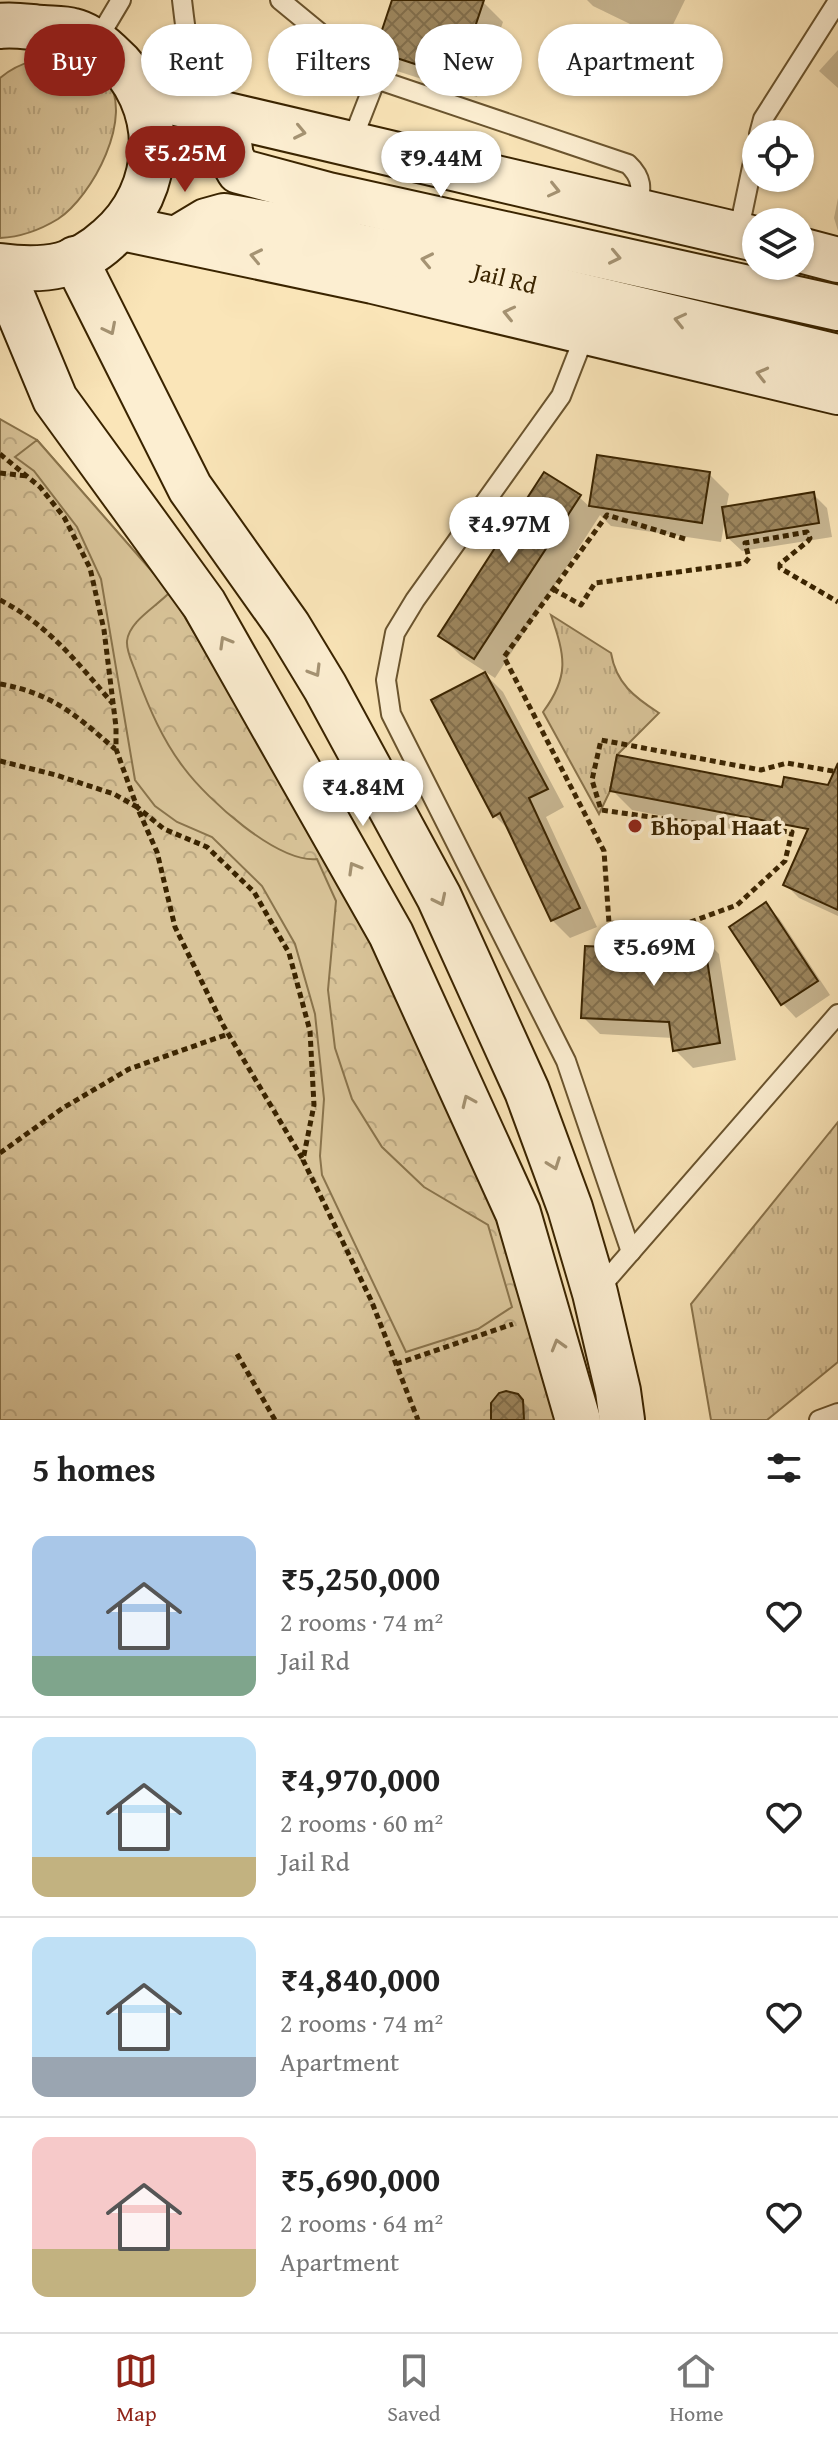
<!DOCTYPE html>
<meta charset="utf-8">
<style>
body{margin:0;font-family:"Gentium Book Plus",serif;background:#f6f6f6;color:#222;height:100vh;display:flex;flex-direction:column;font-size:30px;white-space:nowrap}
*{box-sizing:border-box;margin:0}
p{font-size:26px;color:#767676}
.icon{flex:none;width:44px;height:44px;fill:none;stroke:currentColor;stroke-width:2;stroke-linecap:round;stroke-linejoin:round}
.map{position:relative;height:1420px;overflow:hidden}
.details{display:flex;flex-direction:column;background:#fff;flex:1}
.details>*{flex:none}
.hud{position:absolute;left:24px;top:24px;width:790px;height:72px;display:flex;gap:16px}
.fabs{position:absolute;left:742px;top:120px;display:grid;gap:16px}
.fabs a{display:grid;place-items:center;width:72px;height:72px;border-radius:50%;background:#fff;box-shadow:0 2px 6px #0004;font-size:40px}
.price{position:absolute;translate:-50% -68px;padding:0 18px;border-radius:28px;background:#fff;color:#222;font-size:26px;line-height:52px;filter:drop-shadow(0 2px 4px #0008)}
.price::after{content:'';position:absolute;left:50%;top:48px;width:24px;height:18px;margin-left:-12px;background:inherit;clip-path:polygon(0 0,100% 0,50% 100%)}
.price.active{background:#8f2418;color:#fff}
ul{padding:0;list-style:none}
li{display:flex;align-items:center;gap:24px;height:200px;padding:0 32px}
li+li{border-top:2px solid #e0e0e0}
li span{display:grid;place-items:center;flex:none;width:224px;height:160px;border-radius:16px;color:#555}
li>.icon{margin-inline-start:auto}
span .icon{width:96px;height:96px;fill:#fffc;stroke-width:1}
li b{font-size:34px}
h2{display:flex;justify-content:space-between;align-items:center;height:96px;padding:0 32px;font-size:34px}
.pill{padding:0 28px;border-radius:36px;background:#fff;box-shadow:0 2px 6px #0004;font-size:28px;line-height:72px}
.pill.active{background:#8f2418;color:#fff}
.tab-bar{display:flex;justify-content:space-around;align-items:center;height:112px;border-top:2px solid #e0e0e0;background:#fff;font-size:22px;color:#767676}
.tab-bar a{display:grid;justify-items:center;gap:4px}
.tab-bar .active{color:#8f2418}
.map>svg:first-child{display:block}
.grass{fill:url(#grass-tufts);stroke:#8a744c;stroke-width:2}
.park{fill:url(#park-crowns);stroke:#8a744c;stroke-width:2}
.garden{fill:#d9c499;stroke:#8a744c;stroke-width:2}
.shadow{fill:#0003}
.building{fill:url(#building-cross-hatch);stroke:#3a2400;stroke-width:2}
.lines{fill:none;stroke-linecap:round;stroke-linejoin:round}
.service-casing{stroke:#6a542e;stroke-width:22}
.secondary-casing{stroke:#3a2400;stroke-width:48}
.path{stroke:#3a2400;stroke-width:5;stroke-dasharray:6 4;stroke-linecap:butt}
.service{stroke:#fceed1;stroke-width:18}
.secondary{stroke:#fceed1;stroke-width:44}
.oneway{stroke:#a59373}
.poi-dot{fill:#8f2418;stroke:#fceed1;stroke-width:3}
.labels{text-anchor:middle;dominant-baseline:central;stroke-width:7;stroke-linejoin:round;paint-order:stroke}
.street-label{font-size:24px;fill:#3a2400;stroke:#fceed1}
.poi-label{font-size:24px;font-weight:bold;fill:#3a2400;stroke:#fceed1;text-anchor:start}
</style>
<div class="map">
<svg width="838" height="1420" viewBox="0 0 838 1420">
<defs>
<pattern id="grass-tufts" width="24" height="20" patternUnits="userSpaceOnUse" patternTransform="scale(2)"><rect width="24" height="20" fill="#d9c499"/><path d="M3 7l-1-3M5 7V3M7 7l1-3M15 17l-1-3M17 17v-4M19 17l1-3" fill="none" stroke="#bba882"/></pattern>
<pattern id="park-crowns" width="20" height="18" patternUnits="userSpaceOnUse" patternTransform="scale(2)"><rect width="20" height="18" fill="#d9c499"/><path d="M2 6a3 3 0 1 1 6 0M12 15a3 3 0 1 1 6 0" fill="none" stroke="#bba882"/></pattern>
<pattern id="building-cross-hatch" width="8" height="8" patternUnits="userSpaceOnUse" patternTransform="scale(2)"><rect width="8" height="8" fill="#9e8860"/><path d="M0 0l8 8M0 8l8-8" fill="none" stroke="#826f4d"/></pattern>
</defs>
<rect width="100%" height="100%" fill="#fae5b8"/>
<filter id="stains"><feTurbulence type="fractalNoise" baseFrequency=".0025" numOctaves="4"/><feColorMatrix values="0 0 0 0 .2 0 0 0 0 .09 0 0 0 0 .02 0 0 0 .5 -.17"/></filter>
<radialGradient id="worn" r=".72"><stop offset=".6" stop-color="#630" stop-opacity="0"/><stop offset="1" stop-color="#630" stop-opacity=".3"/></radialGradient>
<g class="grass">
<path d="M70 57C84 62 96 66 106 78 136 115 92 197 58 219 40 230 21 237 0 238V78C21 60 43 58 70 57Z"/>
<path d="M551 615 611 653C616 683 634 697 659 713L617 755 610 791 599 814 543 712C570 676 565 656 551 615Z"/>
<path d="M838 1122V1362L767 1420H711L691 1304Z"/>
</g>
<path class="park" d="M0 419 37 440 170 592 354 904 483 1176 558 1420H0Z"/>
<path class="garden" d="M37 440 170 592C156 607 129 621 127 641 126 652 134 666 137 676 149 708 163 741 184 768 207 799 277 863 317 859L336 901 328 990 335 1048 352 1099 382 1147 424 1187 488 1225 512 1307 478 1329 406 1352 322 1175 320 1156 324 1099 315 1014 295 944 262 886 212 837 177 822 155 806 135 780 101 579 77 527 34 471 15 457Z"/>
<g class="shadow">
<path d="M395 0H477L483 2 503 22 477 97 397 71 377 51Z"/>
<path d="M587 0H685L665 41 593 6Z"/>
<path d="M838 50V88L819 71Z"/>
<path d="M838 198V231L834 218Z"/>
<path d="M599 458 709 474 729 494 726 509 813 494 827 508 832 537 742 551 728 538 725 519 721 542 611 526 600 515 495 678 461 656 441 636 579 497 591 508Z"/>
<path d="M485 674 503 692 564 807 546 817 597 927 570 938 552 920 511 832 495 816Z"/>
<path d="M612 790 741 797 731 829 632 810Z"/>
<path d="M838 863V916L799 898 785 884Z"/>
<path d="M765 905 779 918 830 995 796 1018 783 1004 732 927Z"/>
<path d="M702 937 719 954 736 1060 693 1068 675 1050 673 1038 600 1034 583 1017Z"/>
<path d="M522 1401 529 1408V1420H501Z"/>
</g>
<g class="building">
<path d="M392 0H484L458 78 375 51Z"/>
<path d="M597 455 710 472 702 523 589 506Z"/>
<path d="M544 472 581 495 474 659 438 636Z"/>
<path d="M814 492 819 523 727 538 722 507Z"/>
<path d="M485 672 548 789 529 798 580 908 551 921 500 813 493 817 431 700Z"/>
<path d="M617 755 782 787 784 777 828 785 838 763V910L783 885 808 829 610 791Z"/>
<path d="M766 902 818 981 781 1005 729 927Z"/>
<path d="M703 934 720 1043 673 1051 669 1022 581 1018 585 946 657 949 656 942Z"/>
<path d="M506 1391 518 1394 523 1400 524 1420H491V1403L499 1393Z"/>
</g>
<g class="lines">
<defs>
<g id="service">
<path d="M182 0C187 42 189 70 212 105"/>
<path d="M280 0 376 79 628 164C644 179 641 190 638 210"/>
<path d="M96 42 121 0"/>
<path d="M759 134 763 119 838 1"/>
<path d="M351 143 376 79"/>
<path d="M738 234 756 148"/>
<path d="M586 332 561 396 415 600 395 633 386 680 391 714 566 1061 631 1252"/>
<path d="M596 1292 838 1014"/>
<path d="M819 1420 838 1413"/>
</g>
<g id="secondary">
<path d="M0 26C13 24 29 27 42 28 52 29 63 28 73 31 86 34 99 44 109 53 167 103 166 190 108 239 95 251 78 261 61 265 40 270 21 269 0 266"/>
<path d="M142 95 756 239"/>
<path d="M225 116 231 157 239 171 328 195 838 308"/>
<path d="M122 228 373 281 838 392"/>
<path d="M176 239 206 221 224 216 287 227 357 246 473 270 838 357"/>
<path d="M800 250 838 260"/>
<path d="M75 259 190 488 288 626 325 687 439 897 527 1091 570 1208 595 1293 618 1391 622 1420"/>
<path d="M0 267 55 399 204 604 391 934 518 1213 578 1420"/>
</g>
</defs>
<use href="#service" class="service-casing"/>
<use href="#secondary" class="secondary-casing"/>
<g class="path">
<path d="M0 454 40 487 64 517 90 568 104 630 116 727V749L137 807 164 829 207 847 254 892 289 953 310 1031 314 1105 303 1160 371 1300 418 1420"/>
<path d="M0 473 27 476"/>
<path d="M685 539 607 515 504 657 604 851 609 923 674 928 737 905 785 861 792 832 700 824 601 810 592 780 601 740 761 770 787 763 838 772"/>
<path d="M553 589 581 605 595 583 745 563 749 558 745 543 807 532 810 538 808 541 780 564V568L838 602"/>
<path d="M0 600C47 624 79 664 113 704"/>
<path d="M0 684C52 693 77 716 115 749"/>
<path d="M0 761 56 775 114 794 137 807 157 852 175 927 223 1025 302 1158"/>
<path d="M0 1153 63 1108 129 1069 228 1034"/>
<path d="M237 1354 275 1420"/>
<path d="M396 1364 513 1324"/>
</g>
<use href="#service" class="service"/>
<use href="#secondary" class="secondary"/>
</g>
<defs><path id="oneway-chevron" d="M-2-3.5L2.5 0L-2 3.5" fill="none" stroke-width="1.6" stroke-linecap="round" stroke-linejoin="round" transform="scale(2)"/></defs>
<g class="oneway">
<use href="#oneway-chevron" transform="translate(300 132) rotate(12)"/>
<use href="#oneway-chevron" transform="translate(554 190) rotate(13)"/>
<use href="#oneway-chevron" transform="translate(256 256) rotate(-168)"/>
<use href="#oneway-chevron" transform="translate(615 257) rotate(12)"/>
<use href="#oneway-chevron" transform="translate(427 260) rotate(-168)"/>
<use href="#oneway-chevron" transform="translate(509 313) rotate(-167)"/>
<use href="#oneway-chevron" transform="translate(680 320) rotate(-167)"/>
<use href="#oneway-chevron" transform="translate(110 329) rotate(63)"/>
<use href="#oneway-chevron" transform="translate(762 374) rotate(-166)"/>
<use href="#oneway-chevron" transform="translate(225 642) rotate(-120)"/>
<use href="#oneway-chevron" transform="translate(315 671) rotate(59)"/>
<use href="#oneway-chevron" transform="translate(354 868) rotate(-120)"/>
<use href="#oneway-chevron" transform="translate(440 900) rotate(64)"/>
<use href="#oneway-chevron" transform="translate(468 1101) rotate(-114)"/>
<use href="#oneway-chevron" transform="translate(554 1164) rotate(70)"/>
<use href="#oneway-chevron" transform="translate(558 1345) rotate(-106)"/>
</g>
<circle class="poi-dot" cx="635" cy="826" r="8"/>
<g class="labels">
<g class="street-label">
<text transform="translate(505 278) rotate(14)">Jail Rd</text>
</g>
<g class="poi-label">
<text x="651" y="826">Bhopal Haat</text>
</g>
</g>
<rect width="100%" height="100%" filter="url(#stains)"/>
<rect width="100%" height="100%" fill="url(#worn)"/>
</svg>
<div class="fabs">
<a><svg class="icon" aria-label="locate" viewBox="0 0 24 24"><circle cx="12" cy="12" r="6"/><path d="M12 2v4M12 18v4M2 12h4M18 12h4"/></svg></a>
<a><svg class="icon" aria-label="layers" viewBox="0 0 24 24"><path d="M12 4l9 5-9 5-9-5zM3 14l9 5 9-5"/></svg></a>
</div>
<b class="price active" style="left:185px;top:194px">₹5.25M</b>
<b class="price" style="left:441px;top:199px">₹9.44M</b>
<b class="price" style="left:509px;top:565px">₹4.97M</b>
<b class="price" style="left:363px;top:828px">₹4.84M</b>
<b class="price" style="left:654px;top:988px">₹5.69M</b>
<div class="hud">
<a class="pill active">Buy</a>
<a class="pill">Rent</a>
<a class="pill">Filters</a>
<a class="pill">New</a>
<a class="pill">Apartment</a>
</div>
</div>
<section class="details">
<h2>5 homes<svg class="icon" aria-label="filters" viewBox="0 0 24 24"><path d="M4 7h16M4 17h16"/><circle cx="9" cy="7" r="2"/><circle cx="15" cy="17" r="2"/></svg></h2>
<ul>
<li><span style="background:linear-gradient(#a9c7e8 75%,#7fa58c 0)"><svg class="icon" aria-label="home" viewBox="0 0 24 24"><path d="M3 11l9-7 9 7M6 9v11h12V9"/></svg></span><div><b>₹5,250,000</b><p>2 rooms · 74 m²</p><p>Jail Rd</p></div><svg class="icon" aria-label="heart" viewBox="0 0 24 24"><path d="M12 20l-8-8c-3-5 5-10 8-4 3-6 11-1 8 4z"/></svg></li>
<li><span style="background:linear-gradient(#bfe0f5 75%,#c2b280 0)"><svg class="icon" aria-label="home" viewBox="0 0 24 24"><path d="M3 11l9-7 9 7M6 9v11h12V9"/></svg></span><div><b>₹4,970,000</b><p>2 rooms · 60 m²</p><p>Jail Rd</p></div><svg class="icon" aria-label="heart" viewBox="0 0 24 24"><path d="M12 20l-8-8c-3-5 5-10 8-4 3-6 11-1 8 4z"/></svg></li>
<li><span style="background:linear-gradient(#bfe0f5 75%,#9aa5b1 0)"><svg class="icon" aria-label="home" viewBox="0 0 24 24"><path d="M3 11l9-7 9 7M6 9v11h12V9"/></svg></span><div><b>₹4,840,000</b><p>2 rooms · 74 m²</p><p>Apartment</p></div><svg class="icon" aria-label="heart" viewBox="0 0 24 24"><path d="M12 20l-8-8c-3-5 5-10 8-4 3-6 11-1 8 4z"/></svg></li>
<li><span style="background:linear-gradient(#f6c9c9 70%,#c2b280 0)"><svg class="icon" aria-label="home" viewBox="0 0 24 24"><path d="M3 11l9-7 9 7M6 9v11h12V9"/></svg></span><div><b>₹5,690,000</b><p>2 rooms · 64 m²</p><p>Apartment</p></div><svg class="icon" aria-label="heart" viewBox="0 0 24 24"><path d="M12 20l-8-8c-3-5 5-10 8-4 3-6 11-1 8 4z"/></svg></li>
</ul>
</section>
<nav class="tab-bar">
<a class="active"><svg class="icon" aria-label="map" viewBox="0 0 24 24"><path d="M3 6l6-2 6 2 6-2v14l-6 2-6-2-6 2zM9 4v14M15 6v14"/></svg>Map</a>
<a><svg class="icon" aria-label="saved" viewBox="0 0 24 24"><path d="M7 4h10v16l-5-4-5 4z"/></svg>Saved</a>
<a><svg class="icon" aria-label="home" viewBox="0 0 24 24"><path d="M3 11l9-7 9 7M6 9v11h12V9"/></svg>Home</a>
</nav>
